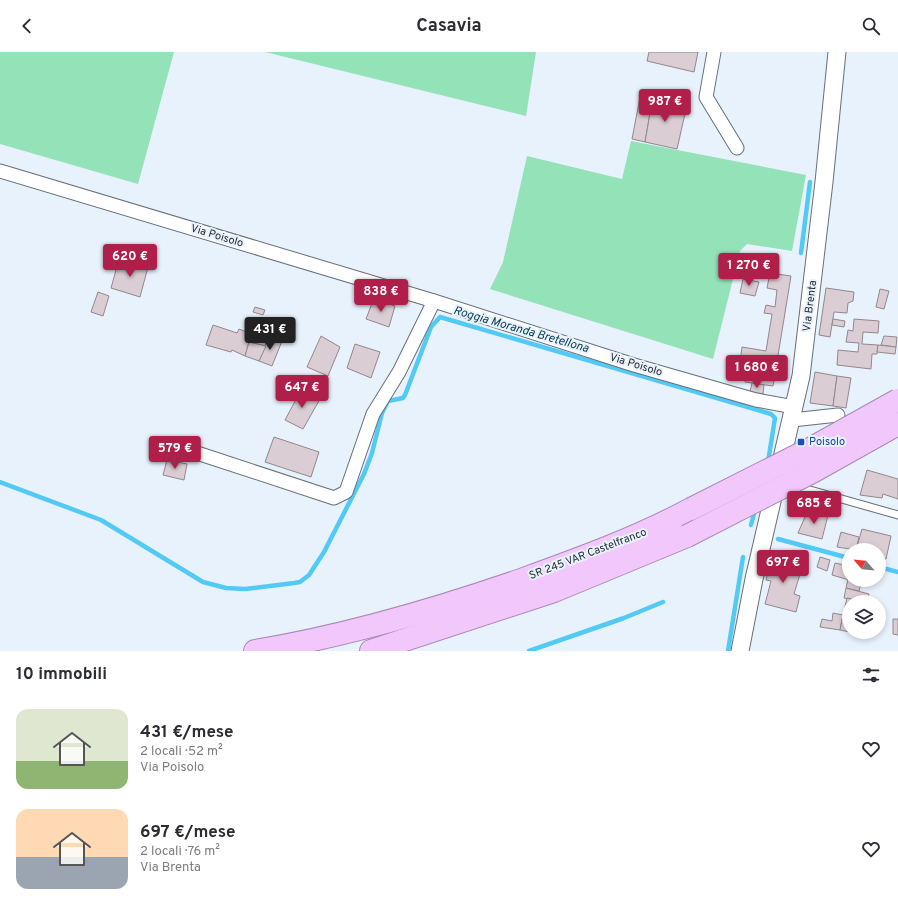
<!DOCTYPE html>
<html lang="it">
<meta charset="utf-8">
<style>
body{margin:0;font-family:Overpass,sans-serif;background:#f2f2f3;color:#2b2b33;height:100vh;display:flex;flex-direction:column;font-size:15px;white-space:nowrap}
*{box-sizing:border-box;margin:0}
p{font-size:13px;color:#7c7c81}
.icon{flex:none;width:22px;height:22px;fill:none;stroke:currentColor;stroke-width:2;stroke-linecap:round;stroke-linejoin:round}
.map{position:relative;height:599px;overflow:hidden}
.drawer{display:flex;flex-direction:column;background:#fff;flex:1}
.drawer>*{flex:none}
.needle{width:26px;rotate:297deg}
.controls{position:absolute;left:842px;top:491px;display:grid;gap:8px}
.controls a{display:grid;place-items:center;width:44px;height:44px;border-radius:50%;background:#fff;box-shadow:0 2px 6px #0003;font-size:20px}
.price{position:absolute;translate:-50% -34px;padding:0 9px;border-radius:4px;background:#b01e4a;color:#fff;font-size:13px;line-height:26px;filter:drop-shadow(0 1px 2px #0008)}
.price::after{content:'';position:absolute;left:50%;top:24px;width:12px;height:9px;margin-left:-6px;background:inherit;clip-path:polygon(0 0,100% 0,50% 100%)}
.price.active{background:#222;color:#fff}
ul{padding:0;list-style:none}
li{display:flex;align-items:center;gap:12px;height:100px;padding:0 16px}
li span{display:grid;place-items:center;flex:none;width:112px;height:80px;border-radius:12px;color:#555}
li>.icon{margin-inline-start:auto}
span .icon{width:48px;height:48px;fill:#fffc;stroke-width:1}
li b{font-size:17px}
h2{display:flex;justify-content:space-between;align-items:center;height:48px;padding:0 16px;font-size:17px}
header{display:flex;justify-content:space-between;align-items:center;height:52px;padding:0 16px;background:#fff;font-size:18px;font-weight:700}
.map>svg:first-child{display:block}
.green{fill:#94e2b8}
.lines{fill:none;stroke-linecap:round;stroke-linejoin:round}
.stream{stroke:#53c9f5;stroke-width:4.5}
.building{fill:#dacdd3;stroke:#93878c}
.service-casing{stroke:#676f78;stroke-width:9}
.minor-casing{stroke:#676f78;stroke-width:15}
.tertiary-casing{stroke:#676f78;stroke-width:19}
.trunk-casing{stroke:#a988b4;stroke-width:24}
.service{stroke:#fff;stroke-width:7}
.minor{stroke:#fff;stroke-width:13}
.tertiary{stroke:#fff;stroke-width:17}
.trunk{stroke:#f2c8fc;stroke-width:22}
.trunk-bridge-casing{stroke:#a988b4;stroke-width:24;stroke-linecap:butt}
.trunk-bridge{stroke:#f2c8fc;stroke-width:22}
.transit-dot{fill:#1a4fb4;stroke:#e8f2fc;stroke-width:1.5}
.labels{text-anchor:middle;dominant-baseline:central;stroke-width:4;stroke-linejoin:round;paint-order:stroke}
.street-label{font-size:11px;fill:#282c2f;stroke:#e8f2fc}
.transit-label{font-size:11px;fill:#164399;stroke:#e8f2fc;text-anchor:start}
.water-label{font-size:12px;font-style:italic;fill:#033a4c;stroke:#e8f2fc}
</style>
<header><svg class="icon" aria-label="back" viewBox="0 0 24 24"><path d="M15 5l-7 7 7 7"/></svg>Casavia<svg class="icon" aria-label="search" viewBox="0 0 24 24"><circle cx="10" cy="10" r="6"/><path d="M15 15l6 6"/></svg></header>
<div class="map">
<svg width="898" height="599" viewBox="0 0 898 599">
<rect width="100%" height="100%" fill="#e8f2fc"/>
<g class="green">
<path d="M0 0H174L138 132 0 92Z"/>
<path d="M265 0H536L526 64Z"/>
<path d="M631 89 806 123 792 199 747 192 740 199 713 307 490 237 503 210 527 104 622 127Z"/>
</g>
<g class="lines">
<g class="stream">
<path d="M801 201 810 130"/>
<path d="M0 430 101 468 203 530 226 536 245 537 294 531 300 530 309 523 324 500 364 422 372 401 382 361 388 349 403 346 405 343 431 275 440 265 771 362 775 366 768 410"/>
<path d="M751 473 755 458"/>
<path d="M778 487 849 506"/>
<path d="M879 515 898 520"/>
<path d="M529 599 624 566 663 550"/>
<path d="M728 599 743 505"/>
</g>
</g>
<g class="building">
<path d="M649 0H698L694 20 647 9Z"/>
<path d="M641 40 653 44 645 90 632 87Z"/>
<path d="M653 44 687 53 677 97 645 90Z"/>
<path d="M119 207 148 215 140 245 111 236Z"/>
<path d="M770 221 791 224 773 334 745 330 748 311 740 310 742 295 766 299 772 262 764 261 766 253 775 255 777 238 767 236Z"/>
<path d="M743 227 759 230 755 244 740 241Z"/>
<path d="M826 236 854 240 853 249 848 251 847 261 834 260 830 285 819 283Z"/>
<path d="M880 237 889 239 884 257 876 255Z"/>
<path d="M98 240 109 244 103 264 91 260Z"/>
<path d="M374 246 395 254 389 275 366 267Z"/>
<path d="M255 255 265 258 263 263 253 260Z"/>
<path d="M833 267 845 269 844 275 832 273Z"/>
<path d="M854 267 879 269 878 281 863 280 862 292 878 293 877 302H872L871 317 837 313 838 298 858 300 859 291 846 290 848 278 853 279Z"/>
<path d="M213 273 237 281 239 277 267 288 266 294 249 290 245 304 232 298 231 300 206 293Z"/>
<path d="M269 283 282 289 272 314 259 309Z"/>
<path d="M321 284 340 295 328 324 307 315Z"/>
<path d="M884 284 897 285 896 295 881 293Z"/>
<path d="M249 290 266 294 259 309 245 304Z"/>
<path d="M355 292 380 300 371 326 347 316Z"/>
<path d="M878 293 896 295 895 302 877 300Z"/>
<path d="M815 320 837 324 833 354 810 351Z"/>
<path d="M837 324 851 326 846 356 833 354Z"/>
<path d="M305 331 320 338 316 345 301 338Z"/>
<path d="M752 331 764 333 763 342 750 340Z"/>
<path d="M301 338 320 347 303 377 285 368Z"/>
<path d="M274 385 319 400 311 425 265 410Z"/>
<path d="M167 408 187 412 184 428 163 423Z"/>
<path d="M867 418 898 427V447L883 442 882 446 860 443Z"/>
<path d="M808 458 828 463 822 487 798 481Z"/>
<path d="M862 477 891 484 886 507 879 506V498H856Z"/>
<path d="M841 480 859 485 856 498 837 495Z"/>
<path d="M772 504 803 512 794 542 800 544 796 560 765 552 771 529 766 528Z"/>
<path d="M820 505 830 508 827 519 817 515Z"/>
<path d="M835 511 849 514V528L832 523Z"/>
<path d="M848 527 861 531 859 539 846 536Z"/>
<path d="M846 536 869 542 867 550 844 546Z"/>
<path d="M847 546 863 550H849V564L843 563Z"/>
<path d="M833 561 843 563 840 578 820 575 822 567 832 569Z"/>
<path d="M843 563 849 564V580H859V582L840 578Z"/>
<path d="M893 567H898V583L893 582Z"/>
</g>
<g class="lines">
<defs>
<path id="service" d="M796 434 898 463"/>
<g id="minor">
<path d="M714 0 706 45 737 96"/>
<path d="M0 119 434 249 634 313 756 348 794 355"/>
<path d="M792 368 838 363"/>
<path d="M197 401 334 446 346 440 373 362 399 320 434 249"/>
</g>
<path id="tertiary" d="M740 599 754 527 801 324 824 130 837 0"/>
<g id="trunk">
<path d="M255 599C346 584 434 558 521 528 579 507 637 486 691 457"/>
<path d="M371 599 554 539 687 484"/>
</g>
</defs>
<use href="#service" class="service-casing"/>
<use href="#minor" class="minor-casing"/>
<use href="#tertiary" class="tertiary-casing"/>
<use href="#trunk" class="trunk-casing"/>
<use href="#service" class="service"/>
<use href="#minor" class="minor"/>
<use href="#tertiary" class="tertiary"/>
<use href="#trunk" class="trunk"/>
<defs>
<g id="trunk-bridge">
<path d="M691 457 810 397 898 348"/>
<path d="M687 484 814 419 898 372"/>
</g>
</defs>
<use href="#trunk-bridge" class="trunk-bridge-casing"/>
<use href="#trunk-bridge" class="trunk-bridge"/>
</g>
<rect class="transit-dot" x="797" y="386" width="8" height="8" rx="2"/>
<g class="labels">
<g class="street-label">
<text transform="translate(217 184) rotate(17)">Via Poisolo</text>
<text transform="translate(810 254) rotate(-83)">Via Brenta</text>
<text transform="translate(636 313) rotate(17)">Via Poisolo</text>
<text transform="translate(588 502) rotate(-21)">SR 245 VAR Castelfranco</text>
</g>
<g class="transit-label">
<text x="809" y="390">Poisolo</text>
</g>
<g class="water-label">
<text transform="translate(521 278) rotate(16)">Roggia Moranda Bretellona</text>
</g>
</g>
</svg>
<div class="controls">
<a><svg class="needle" viewBox="-14 -14 28 28"><path d="M0-13l5 13h-10z" fill="#e53935"/><path d="M0 13l5-13h-10z" fill="#7c7c81"/></svg></a>
<a><svg class="icon" aria-label="layers" viewBox="0 0 24 24"><path d="M12 4l9 5-9 5-9-5zM3 14l9 5 9-5"/></svg></a>
</div>
<b class="price" style="left:665px;top:71px">987 €</b>
<b class="price" style="left:130px;top:226px">620 €</b>
<b class="price" style="left:749px;top:235px">1 270 €</b>
<b class="price" style="left:381px;top:261px">838 €</b>
<b class="price active" style="left:270px;top:299px">431 €</b>
<b class="price" style="left:757px;top:337px">1 680 €</b>
<b class="price" style="left:302px;top:357px">647 €</b>
<b class="price" style="left:175px;top:418px">579 €</b>
<b class="price" style="left:814px;top:473px">685 €</b>
<b class="price" style="left:783px;top:532px">697 €</b>
</div>
<section class="drawer">
<h2>10 immobili<svg class="icon" aria-label="filters" viewBox="0 0 24 24"><path d="M4 7h16M4 17h16"/><circle cx="9" cy="7" r="2"/><circle cx="15" cy="17" r="2"/></svg></h2>
<ul>
<li><span style="background:linear-gradient(#dfe7d0 65%,#8fb573 0)"><svg class="icon" aria-label="home" viewBox="0 0 24 24"><path d="M3 11l9-7 9 7M6 9v11h12V9"/></svg></span><div><b>431 €/mese</b><p>2 locali · 52 m²</p><p>Via Poisolo</p></div><svg class="icon" aria-label="heart" viewBox="0 0 24 24"><path d="M12 20l-8-8c-3-5 5-10 8-4 3-6 11-1 8 4z"/></svg></li>
<li><span style="background:linear-gradient(#ffd9b3 60%,#9aa5b1 0)"><svg class="icon" aria-label="home" viewBox="0 0 24 24"><path d="M3 11l9-7 9 7M6 9v11h12V9"/></svg></span><div><b>697 €/mese</b><p>2 locali · 76 m²</p><p>Via Brenta</p></div><svg class="icon" aria-label="heart" viewBox="0 0 24 24"><path d="M12 20l-8-8c-3-5 5-10 8-4 3-6 11-1 8 4z"/></svg></li>
</ul>
</section>
